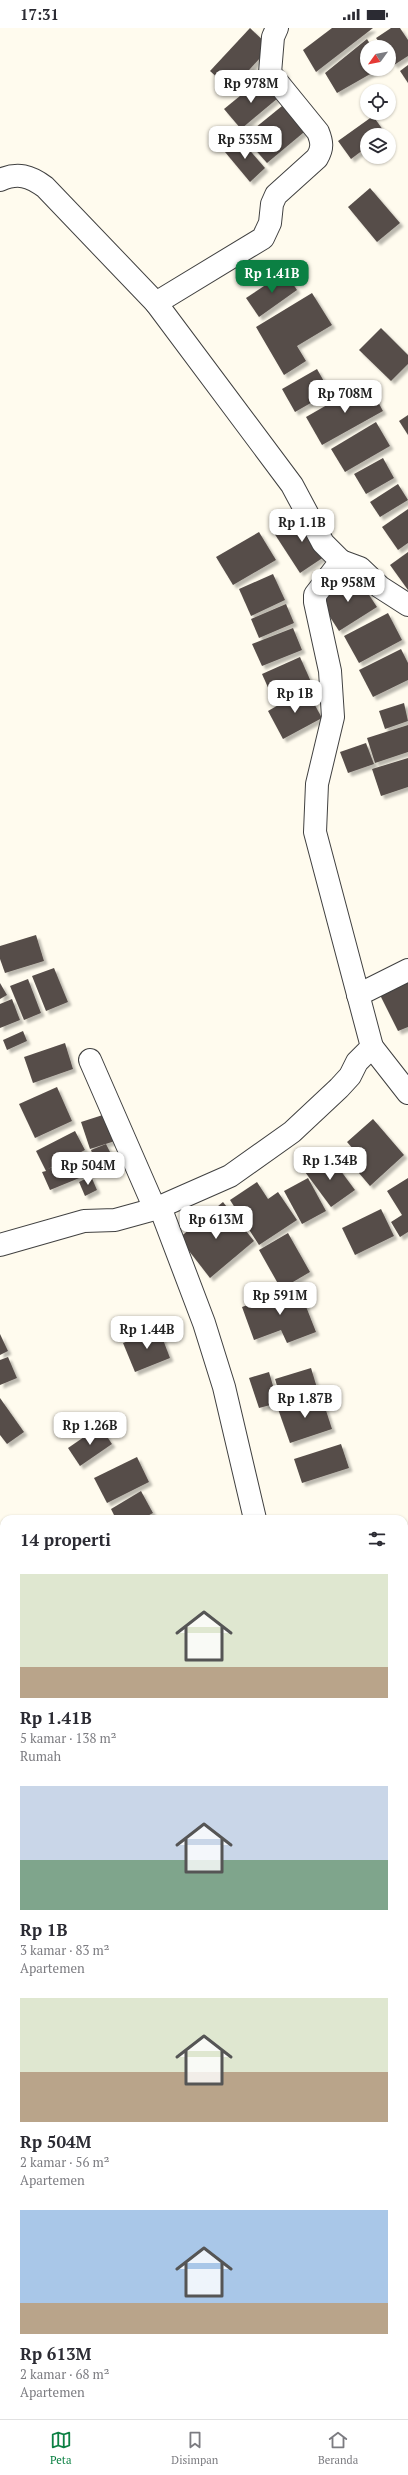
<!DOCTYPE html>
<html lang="id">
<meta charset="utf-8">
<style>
body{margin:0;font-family:"PT Serif",serif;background:#f2f2f3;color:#2b2b33;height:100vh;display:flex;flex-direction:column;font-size:15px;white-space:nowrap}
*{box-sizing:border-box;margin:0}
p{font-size:13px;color:#7c7c81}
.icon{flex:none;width:22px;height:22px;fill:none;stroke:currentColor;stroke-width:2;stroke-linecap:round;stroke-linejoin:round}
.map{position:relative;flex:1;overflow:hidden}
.sheet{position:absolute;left:0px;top:1487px;width:408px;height:904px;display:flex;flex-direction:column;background:#fff;border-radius:12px 12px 0 0;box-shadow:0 1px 3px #0004}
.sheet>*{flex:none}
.needle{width:26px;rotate:237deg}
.controls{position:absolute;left:360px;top:12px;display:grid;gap:8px}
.controls a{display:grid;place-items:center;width:36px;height:36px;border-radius:50%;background:#fff;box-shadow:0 1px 3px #0004;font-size:20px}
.price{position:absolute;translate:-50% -34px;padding:0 9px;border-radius:8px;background:#fff;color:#222;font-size:13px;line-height:26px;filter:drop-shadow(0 1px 2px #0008)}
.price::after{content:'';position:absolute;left:50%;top:24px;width:12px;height:9px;margin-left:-6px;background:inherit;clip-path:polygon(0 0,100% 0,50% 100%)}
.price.active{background:#0b8043;color:#fff}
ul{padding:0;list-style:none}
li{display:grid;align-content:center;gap:8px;height:212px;padding:0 20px}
li span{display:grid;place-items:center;height:124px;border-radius:0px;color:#555}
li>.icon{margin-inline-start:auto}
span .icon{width:72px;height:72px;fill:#fffc;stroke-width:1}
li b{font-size:17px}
h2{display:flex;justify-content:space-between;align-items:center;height:48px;padding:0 20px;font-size:17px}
.status{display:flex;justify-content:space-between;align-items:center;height:28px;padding:0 20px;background:#fff;direction:ltr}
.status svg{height:11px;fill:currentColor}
.dock{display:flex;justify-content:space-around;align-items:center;height:56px;border-top:1px solid #e1e1e2;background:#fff;font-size:11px;color:#7c7c81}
.dock a{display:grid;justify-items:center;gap:2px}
.dock .active{color:#0b8043}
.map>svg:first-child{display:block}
.building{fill:#574e4a;filter:url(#shadow)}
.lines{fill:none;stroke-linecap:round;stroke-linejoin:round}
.street-casing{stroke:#414141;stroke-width:24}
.street{stroke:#fff;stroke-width:22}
</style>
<div class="status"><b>17:31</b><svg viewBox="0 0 49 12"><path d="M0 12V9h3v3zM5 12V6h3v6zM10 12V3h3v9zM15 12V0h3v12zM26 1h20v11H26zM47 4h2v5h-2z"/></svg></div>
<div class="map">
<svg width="408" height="2391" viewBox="0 0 408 2391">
<defs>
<filter id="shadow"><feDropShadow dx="3.5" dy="3.5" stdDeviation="1" flood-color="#0004"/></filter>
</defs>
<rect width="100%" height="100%" fill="#fffbee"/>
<g class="building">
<path d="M250 0 270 19 231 62 210 43Z"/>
<path d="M332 0H373L316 44 303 22Z"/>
<path d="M391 0H400L408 12V28L394 37 389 29V19H383L376 10Z"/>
<path d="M367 11 372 19H367V41H379L337 65 325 45Z"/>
<path d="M408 37V55L400 43Z"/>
<path d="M262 50 278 70 241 101 224 81Z"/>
<path d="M287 74 309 100 267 135 244 109Z"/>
<path d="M373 88 386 106 367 107V119L351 131 338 113Z"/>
<path d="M240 111 265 140 250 154 225 124Z"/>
<path d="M370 160 400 195 377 214 348 179Z"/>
<path d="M285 244 297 262 259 289 246 270Z"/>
<path d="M312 265 332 297 297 318 306 333 284 347 256 299Z"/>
<path d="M381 300 408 327V336L391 353 359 322Z"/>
<path d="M317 341 330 364 295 384 282 361Z"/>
<path d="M367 354 383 383 322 417 306 389Z"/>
<path d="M408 387V407L399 393Z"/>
<path d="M376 394 390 418 345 444 331 421Z"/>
<path d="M383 430 394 450 366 466 354 446Z"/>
<path d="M398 456 408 472 380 489 370 474Z"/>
<path d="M408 481V515L398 522 382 499Z"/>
<path d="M304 485 330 525 300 545 274 505Z"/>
<path d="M259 504 276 532 233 557 216 529Z"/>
<path d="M408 524V562L390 537Z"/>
<path d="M273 546 285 572 251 588 239 561Z"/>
<path d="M356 547 377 579 339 603 319 572Z"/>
<path d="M286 576 294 595 259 610 251 591Z"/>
<path d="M388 585 402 612 359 635 344 608Z"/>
<path d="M293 600 302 622 262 638 252 616Z"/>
<path d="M401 621 408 635V652L373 669 359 642Z"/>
<path d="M300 629 312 656 274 673 262 646Z"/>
<path d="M306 661 322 690 283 711 268 683Z"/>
<path d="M404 675 408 693 385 701 379 683Z"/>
<path d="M408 697V724L375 735 367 710Z"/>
<path d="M366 715 374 736 348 745 340 724Z"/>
<path d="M408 730V759L381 768 372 741Z"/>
<path d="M36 907 44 933 5 945 0 931V918Z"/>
<path d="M54 940 68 974 46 983 32 948Z"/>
<path d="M28 951 41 985 24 992 10 958Z"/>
<path d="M408 952V999L398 1003 379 965Z"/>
<path d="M0 955 7 967 0 971Z"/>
<path d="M12 971 20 992 0 1000V976Z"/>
<path d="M23 1003 27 1013 7 1022 3 1012Z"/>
<path d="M65 1015 73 1041 33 1055 24 1029Z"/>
<path d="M57 1059 72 1093 35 1110 19 1076Z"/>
<path d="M109 1085 118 1112 90 1121 81 1094Z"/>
<path d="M373 1091 404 1127 370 1158 353 1138 362 1131 347 1114Z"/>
<path d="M75 1103 85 1122 48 1141 86 1125 94 1144 50 1162 42 1144 46 1143 36 1123Z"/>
<path d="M106 1116 110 1124 94 1130 91 1122Z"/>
<path d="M329 1127 355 1162 331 1179 305 1144Z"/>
<path d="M91 1148 97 1162 85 1168 79 1154Z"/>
<path d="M308 1150 326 1183 302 1196 284 1163Z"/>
<path d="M408 1150V1204L400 1209 391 1194 402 1187 387 1163Z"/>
<path d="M257 1154 268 1171 278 1164 297 1192 259 1217 230 1172Z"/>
<path d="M223 1174 254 1213 210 1250 179 1210Z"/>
<path d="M381 1181 394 1208 355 1227 342 1200Z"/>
<path d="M288 1205 310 1244 281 1261 259 1222Z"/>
<path d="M298 1258 316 1304 287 1315 281 1302 254 1312 242 1279Z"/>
<path d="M159 1301 170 1330 135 1344 123 1315Z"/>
<path d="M0 1306 8 1323 0 1327Z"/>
<path d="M8 1329 17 1350 0 1357V1332Z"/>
<path d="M311 1340 318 1363 282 1374 275 1351Z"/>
<path d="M269 1344 278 1375 259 1380 249 1350Z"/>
<path d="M321 1367 332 1401 290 1415 278 1381Z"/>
<path d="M0 1370 24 1404 7 1416 0 1407Z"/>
<path d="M100 1398 112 1416 80 1438 68 1420Z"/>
<path d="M341 1416 349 1440 302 1455 294 1431Z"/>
<path d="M137 1429 149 1454 107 1475 94 1450Z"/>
<path d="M141 1463 153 1485 142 1491H116L111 1481Z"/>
<path d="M0 1693 4 1700V1773L0 1767Z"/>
<path d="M408 2328V2346L404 2347V2329Z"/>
<path d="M408 2353V2377L404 2378V2354Z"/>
</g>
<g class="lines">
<defs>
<g id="street">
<path d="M0 152C18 144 30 148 45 159L156 275 292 457 323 515 341 533 315 567V574L330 643 333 689 317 756 315 804 372 1019 357 1034 350 1048 339 1060 292 1104 230 1148 155 1181 115 1192 84 1193 0 1217"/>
<path d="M156 275 263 210 270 195 272 176 276 167 317 130C323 120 322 114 318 104L270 45 273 9 277 0"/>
<path d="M341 533 360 540 380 559 408 577"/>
<path d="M358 967 408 942"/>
<path d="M372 1019 408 1065"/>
<path d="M90 1032 155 1181"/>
<path d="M160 1179 204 1295 224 1359 255 1491"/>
<path d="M404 1813 408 1812"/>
<path d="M323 2391 324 2387"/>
</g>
</defs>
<use href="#street" class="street-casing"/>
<use href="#street" class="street"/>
</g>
</svg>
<div class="controls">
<a><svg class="needle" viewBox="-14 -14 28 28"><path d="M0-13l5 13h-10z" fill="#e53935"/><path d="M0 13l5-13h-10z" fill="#7c7c81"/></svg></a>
<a><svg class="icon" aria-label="locate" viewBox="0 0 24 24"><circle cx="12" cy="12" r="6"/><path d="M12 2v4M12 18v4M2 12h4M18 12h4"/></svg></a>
<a><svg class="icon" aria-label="layers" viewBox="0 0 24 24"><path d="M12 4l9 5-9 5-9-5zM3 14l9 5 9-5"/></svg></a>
</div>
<b class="price" style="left:251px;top:76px">Rp 978M</b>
<b class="price" style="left:245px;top:132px">Rp 535M</b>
<b class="price active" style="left:272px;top:266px">Rp 1.41B</b>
<b class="price" style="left:345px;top:386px">Rp 708M</b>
<b class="price" style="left:302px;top:515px">Rp 1.1B</b>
<b class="price" style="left:348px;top:575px">Rp 958M</b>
<b class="price" style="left:295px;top:686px">Rp 1B</b>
<b class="price" style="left:330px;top:1153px">Rp 1.34B</b>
<b class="price" style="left:88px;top:1158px">Rp 504M</b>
<b class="price" style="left:216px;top:1212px">Rp 613M</b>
<b class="price" style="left:280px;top:1288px">Rp 591M</b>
<b class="price" style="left:147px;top:1322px">Rp 1.44B</b>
<b class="price" style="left:305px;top:1391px">Rp 1.87B</b>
<b class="price" style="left:90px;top:1418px">Rp 1.26B</b>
<section class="sheet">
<h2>14 properti<svg class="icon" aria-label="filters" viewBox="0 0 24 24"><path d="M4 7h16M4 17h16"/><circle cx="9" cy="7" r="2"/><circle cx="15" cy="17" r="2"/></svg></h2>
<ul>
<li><span style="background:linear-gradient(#dfe7d0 75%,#b9a48a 0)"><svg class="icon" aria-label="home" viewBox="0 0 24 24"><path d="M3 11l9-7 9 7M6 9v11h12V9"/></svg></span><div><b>Rp 1.41B</b><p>5 kamar · 138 m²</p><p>Rumah</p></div></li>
<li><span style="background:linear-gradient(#c9d6e8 60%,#7fa58c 0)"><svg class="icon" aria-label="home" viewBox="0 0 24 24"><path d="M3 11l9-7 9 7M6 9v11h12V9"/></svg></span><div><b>Rp 1B</b><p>3 kamar · 83 m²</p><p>Apartemen</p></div></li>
<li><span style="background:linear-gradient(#dfe7d0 60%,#b9a48a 0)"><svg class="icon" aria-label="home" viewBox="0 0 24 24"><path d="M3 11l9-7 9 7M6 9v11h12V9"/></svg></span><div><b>Rp 504M</b><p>2 kamar · 56 m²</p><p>Apartemen</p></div></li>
<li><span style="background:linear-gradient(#a9c7e8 75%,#b9a48a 0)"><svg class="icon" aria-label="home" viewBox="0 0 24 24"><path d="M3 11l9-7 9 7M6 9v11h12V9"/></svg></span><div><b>Rp 613M</b><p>2 kamar · 68 m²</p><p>Apartemen</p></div></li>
</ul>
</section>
</div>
<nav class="dock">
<a class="active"><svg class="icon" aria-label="map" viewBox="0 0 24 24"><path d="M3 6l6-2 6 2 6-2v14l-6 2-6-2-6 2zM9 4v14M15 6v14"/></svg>Peta</a>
<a><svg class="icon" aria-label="saved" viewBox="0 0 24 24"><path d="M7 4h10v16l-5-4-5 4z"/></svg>Disimpan</a>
<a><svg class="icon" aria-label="home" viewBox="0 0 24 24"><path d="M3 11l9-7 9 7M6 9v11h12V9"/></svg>Beranda</a>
</nav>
